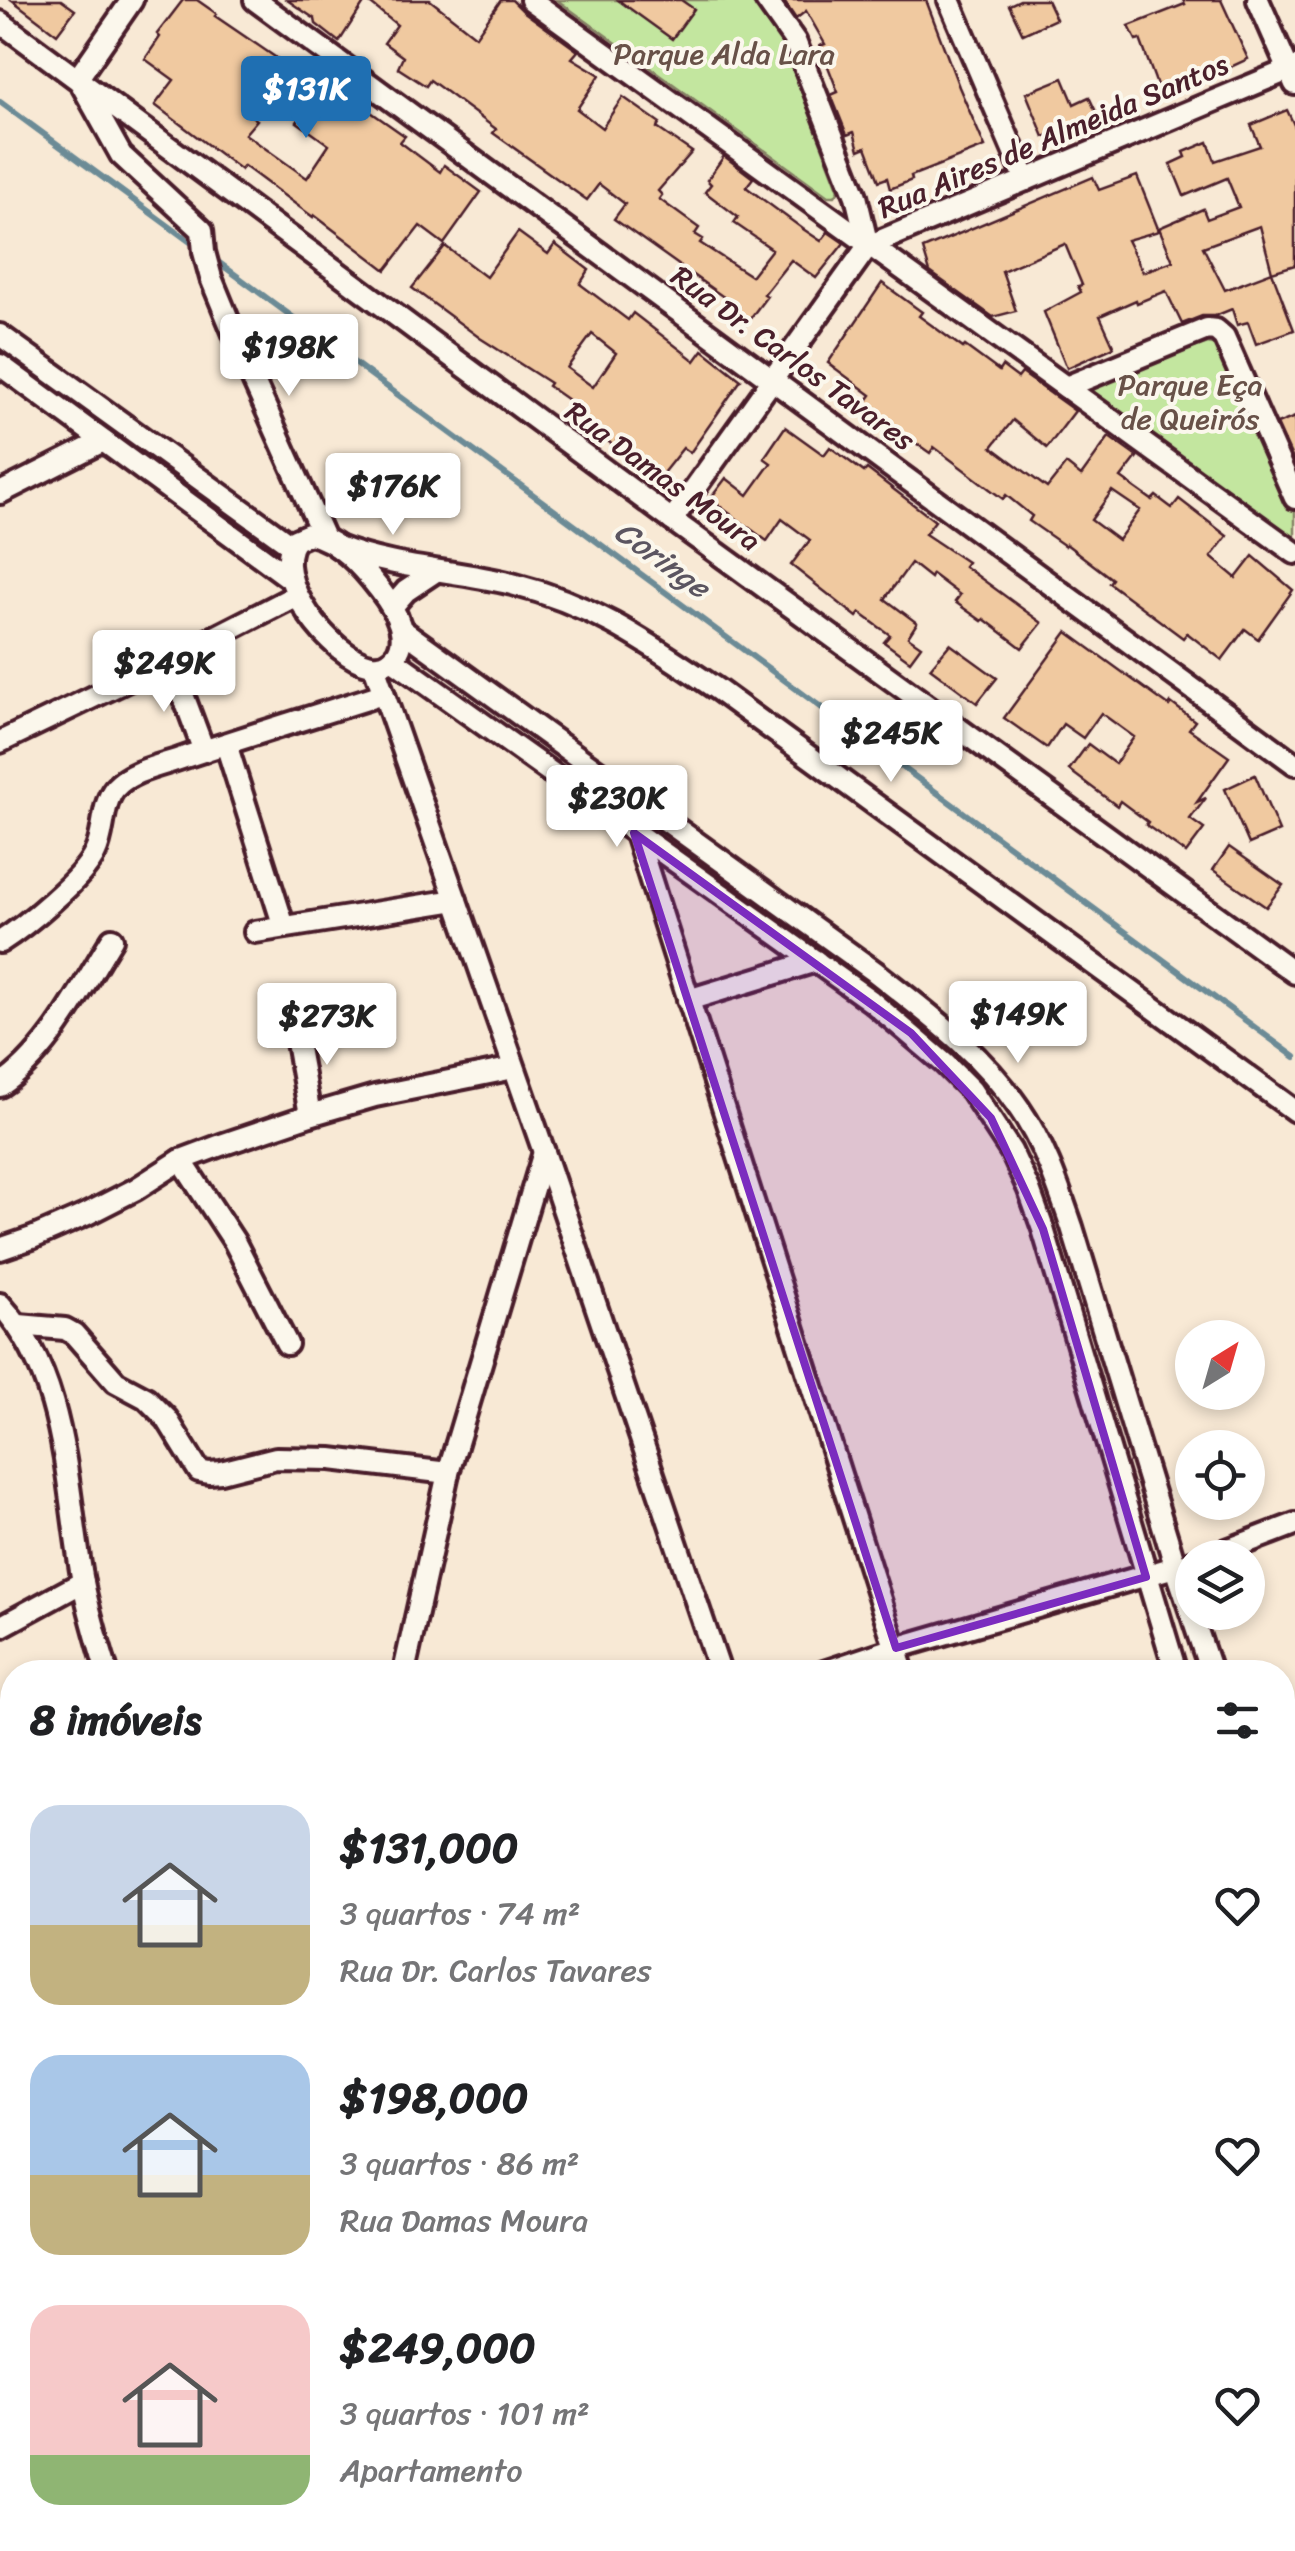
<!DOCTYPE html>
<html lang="pt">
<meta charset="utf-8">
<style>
body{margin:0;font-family:Sriracha,sans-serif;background:#f6f6f6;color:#202124;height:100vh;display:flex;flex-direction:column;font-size:38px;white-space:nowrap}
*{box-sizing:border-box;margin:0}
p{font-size:32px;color:#757577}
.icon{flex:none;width:55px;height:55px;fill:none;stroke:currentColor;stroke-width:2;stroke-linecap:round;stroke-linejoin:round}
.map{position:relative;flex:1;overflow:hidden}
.drawer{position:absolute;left:0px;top:1660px;width:1295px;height:892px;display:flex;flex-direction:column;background:#fff;border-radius:40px 40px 0 0;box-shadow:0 5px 15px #0003}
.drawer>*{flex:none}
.needle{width:65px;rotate:37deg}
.controls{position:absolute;left:1175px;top:1320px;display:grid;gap:20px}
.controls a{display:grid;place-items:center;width:90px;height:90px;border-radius:50%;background:#fff;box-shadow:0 5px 15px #0003;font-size:50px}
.price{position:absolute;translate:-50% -85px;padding:0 22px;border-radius:10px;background:#fff;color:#222;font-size:32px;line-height:65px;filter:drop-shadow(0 2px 5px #0008)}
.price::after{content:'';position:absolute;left:50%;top:60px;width:30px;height:22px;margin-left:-15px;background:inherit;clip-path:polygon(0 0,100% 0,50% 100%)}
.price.selected{background:#1f6fb2;color:#fff}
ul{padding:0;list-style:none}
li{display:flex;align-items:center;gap:30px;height:250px;padding:0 30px}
li span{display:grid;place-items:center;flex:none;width:280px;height:200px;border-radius:30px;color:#555}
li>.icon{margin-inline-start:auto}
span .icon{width:120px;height:120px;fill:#fffc;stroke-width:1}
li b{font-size:42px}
h2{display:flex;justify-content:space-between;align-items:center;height:120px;padding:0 30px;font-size:42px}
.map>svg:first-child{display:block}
.green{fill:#c3e69f;stroke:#868265;stroke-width:2.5}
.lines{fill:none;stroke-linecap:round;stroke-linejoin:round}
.stream{stroke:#6c8b96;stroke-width:6}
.building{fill:#f0c9a0;stroke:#4a1f2b;stroke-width:2.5;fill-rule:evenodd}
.minor-casing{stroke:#4a1f2b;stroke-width:28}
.minor{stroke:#fbf7ec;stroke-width:20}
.marked{fill:#7b2cbf;fill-opacity:0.2;stroke:#7b2cbf;stroke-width:8;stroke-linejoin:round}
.labels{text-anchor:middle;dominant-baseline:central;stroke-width:8;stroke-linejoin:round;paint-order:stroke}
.park-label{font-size:30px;fill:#685148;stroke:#fbf7ec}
.street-label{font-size:30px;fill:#4a1f2b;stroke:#fbf7ec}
.water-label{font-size:32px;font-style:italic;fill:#5b5560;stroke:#fbf7ec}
</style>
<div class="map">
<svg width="1295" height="2551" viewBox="0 0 1295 2551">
<rect width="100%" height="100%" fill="#f8e9d5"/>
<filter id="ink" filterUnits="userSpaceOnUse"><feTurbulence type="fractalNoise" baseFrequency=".01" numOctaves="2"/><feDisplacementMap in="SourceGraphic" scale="20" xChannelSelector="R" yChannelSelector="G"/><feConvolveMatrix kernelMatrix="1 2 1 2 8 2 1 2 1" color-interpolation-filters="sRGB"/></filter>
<g filter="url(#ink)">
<g class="green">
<path d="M557 0H752L783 44 839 190 835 196H828Z"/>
<path d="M1208 343 1220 346 1295 509V543L1088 391 1098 381Z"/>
<path d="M576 2540H1140L1142 2548 1134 2551H580Z"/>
</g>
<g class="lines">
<g class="stream">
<path d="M0 102 200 249"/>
<path d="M214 259 1295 1057"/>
</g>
</g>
<g class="building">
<path d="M12 0H61L75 10 57 34Z"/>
<path d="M183 0H197L217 14 215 16 278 59 242 109 257 120 245 134 307 178 329 145 297 122 304 112 292 103 303 88 314 97 318 92 350 114 358 103 405 136 400 142 440 172 444 165 481 192 444 244 420 226 386 270 314 215 313 217 244 166 241 170 155 105 174 80 145 59 160 37 157 34Z"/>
<path d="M287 0H430L476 36 501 0H512L523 11 578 51 572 58 600 75 577 109 602 128 623 97 660 123 657 128 692 152 658 191 662 195 659 199 699 228 695 234 703 239 700 243 751 276 772 249 734 223 738 217 705 192 711 184 707 180 724 156 753 178 746 187 803 229 821 241 828 232 844 243 816 278 791 260 764 294 767 296 746 324 734 315 739 308 614 219 625 204 599 184 587 200 493 133 496 129 430 80 426 86 398 68 403 57 384 43 397 25 366 0 339 42 316 24 315 19Z"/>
<path d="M618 0H681L694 9 672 39Z"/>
<path d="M783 0H926L959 87 985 147 911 176 912 180 890 189 887 178 879 181 866 147 859 150 854 132 847 135 831 95 838 92 820 46 825 44 806 11 796 19Z"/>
<path d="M1020 0H1047L1056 19 1023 34 1009 5Z"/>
<path d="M1183 0H1221L1248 59 1209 77 1206 70 1158 88 1140 39 1136 40 1129 26 1185 4Z"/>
<path d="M1063 78 1074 104 1089 97 1098 116 1044 137 1026 93Z"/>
<path d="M1287 110 1295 127V265L1272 272 1260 226 1203 247 1225 290 1272 272 1294 330 1256 344 1248 322 1237 325 1232 309 1215 316H1202L1182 324 1166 291 1137 303 1136 300 1100 316 1114 347 1067 368 1044 312 1081 292 1078 286 1082 285 1065 244 1002 271 1016 311 993 317 930 272 923 249 1093 177 1099 190 1137 176 1159 231 1127 240 1143 272 1173 261 1159 228 1203 209 1207 219 1239 207 1227 178 1184 196 1171 164 1186 157 1184 152 1208 142 1215 161 1260 146 1251 125Z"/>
<path d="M518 232 548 254 555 244 589 270 580 284 628 320 633 313 695 361 703 350 741 380 690 453 683 448 659 478 616 442 614 446 567 408 571 402 548 386 550 383 480 338 412 288 445 246 486 277ZM592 334 616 353 593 387 567 368Z"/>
<path d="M882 283 922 312 919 316 963 348 965 346 999 371 1002 366 1018 378 1022 373 1075 411 1047 448 1013 420 992 447 1047 488 1066 464 1081 476 1109 437 1137 457 1121 478 1152 500 1156 496 1172 508 1179 499 1227 536 1211 557 1236 578 1253 556 1293 590 1258 639 1245 629 1222 660 1187 633 1183 638 1109 583 1112 579 1066 544 1065 546 1029 521 1032 516 1006 495 1003 499 934 447 930 453 863 406 871 395 828 363ZM1112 491 1140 510 1118 540 1091 520Z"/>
<path d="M1295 417V464L1277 424Z"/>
<path d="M785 427 824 455 830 447 864 472 867 469 935 521 925 534 967 562 964 566 1042 623 1022 648 984 619 982 621 955 602 960 595 932 574 930 578 911 563 885 599 917 623 908 637 921 646 910 661 884 642 890 635 860 613 857 617 791 565 810 540 782 519 767 541 710 499 726 478 748 495 771 463 764 458Z"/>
<path d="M1067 632 1169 706 1171 703 1195 721 1189 729 1229 757 1197 802 1206 798 1190 819 1204 829 1186 853 1146 825 1148 822 1120 801 1117 806 1069 770 1088 744 1115 764 1134 737 1101 713 1083 738 1063 724 1047 748 1004 718Z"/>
<path d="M950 644 997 678 977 703 930 668Z"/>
<path d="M1255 775 1279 831 1249 844 1225 789Z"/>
<path d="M1229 847 1283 885 1266 907 1213 870Z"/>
</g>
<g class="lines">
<defs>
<g id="minor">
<path d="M132 0 78 78 121 155 202 230 204 252 211 278 250 373 324 538"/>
<path d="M255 0 1295 764"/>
<path d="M531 0 1295 553"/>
<path d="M766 0 795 41 856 196 868 246"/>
<path d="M949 0 1026 180"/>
<path d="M1258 0 1295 84"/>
<path d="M0 22 672 520 1295 973"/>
<path d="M0 335 291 545"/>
<path d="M0 365 291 579"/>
<path d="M1066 387 1207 329 1216 330 1224 337 1295 498"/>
<path d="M0 493 103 441"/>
<path d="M672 520 868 246 1295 67"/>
<path d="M309 534C338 539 362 567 380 590 394 608 414 640 392 659 386 664 378 666 371 665 331 657 269 578 295 540Z"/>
<path d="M338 547C394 569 455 570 512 584 596 605 648 643 718 690L1295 1111"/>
<path d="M392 607 406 591 436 571"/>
<path d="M401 629 874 971C926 1012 981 1052 1019 1108 1044 1144 1058 1186 1072 1227L1176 1568 1211 1672"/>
<path d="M392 659 871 1001 944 1063 971 1090 1011 1151 1029 1190 1043 1229 1176 1672"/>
<path d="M170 660 204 751"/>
<path d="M374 666 544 1152 720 1672"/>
<path d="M0 742 170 660 297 595"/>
<path d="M226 744 284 927"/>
<path d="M635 831 903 1672"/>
<path d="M255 932 456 900"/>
<path d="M0 942C25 926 83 879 95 853 105 834 101 805 115 788 131 770 164 765 185 757 251 735 317 715 383 694"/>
<path d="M688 1000 816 961"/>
<path d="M295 1031 310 1115"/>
<path d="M0 1086C50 1052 80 990 112 939"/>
<path d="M181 1160 234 1241 287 1344"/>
<path d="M0 1249 32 1238 85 1215 136 1189 181 1160 221 1145 310 1115 375 1096 514 1068"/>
<path d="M0 1304C69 1380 65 1487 83 1582 89 1613 98 1643 107 1672"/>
<path d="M19 1325 65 1329 74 1334 116 1382 146 1398 167 1419 199 1471 209 1473 221 1472 276 1458 331 1459 448 1473"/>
<path d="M1206 1558 1295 1524"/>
<path d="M0 1627 83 1582"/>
<path d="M404 1672 448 1473 544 1152"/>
<path d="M824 1672 896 1648 1192 1562"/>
<path d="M0 1828 12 1841"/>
<path d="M1282 2022C1288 2040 1293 2053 1282 2070"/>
<path d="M1282 2451 1289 2479 1282 2497"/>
<path d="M556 2540 559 2551"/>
<path d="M1157 2540 1160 2551"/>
<path d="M250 2551V2540"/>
<path d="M1198 2551 1223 2540"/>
</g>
</defs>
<use href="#minor" class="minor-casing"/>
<use href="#minor" class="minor"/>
</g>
</g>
<path class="marked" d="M634 833 911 1033 991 1118 1043 1229 1146 1577 896 1648Z"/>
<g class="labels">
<g class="park-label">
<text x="724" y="54">Parque Alda Lara</text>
<text x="1190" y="385">Parque Eça<tspan x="1190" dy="34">de Queirós</tspan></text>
</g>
<g class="street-label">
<text transform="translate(1053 136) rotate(-23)">Rua Aires de Almeida Santos</text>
<text transform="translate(793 358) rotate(36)">Rua Dr. Carlos Tavares</text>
<text transform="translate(663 476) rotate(36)">Rua Damas Moura</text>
</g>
<g class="water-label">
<text transform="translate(662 559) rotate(36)">Coringe</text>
</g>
</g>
</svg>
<div class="controls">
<a><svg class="needle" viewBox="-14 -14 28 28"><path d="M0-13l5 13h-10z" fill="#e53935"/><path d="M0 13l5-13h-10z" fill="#757577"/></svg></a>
<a><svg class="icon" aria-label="locate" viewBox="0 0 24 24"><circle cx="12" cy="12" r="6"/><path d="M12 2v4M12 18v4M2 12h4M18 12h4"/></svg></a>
<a><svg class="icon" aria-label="layers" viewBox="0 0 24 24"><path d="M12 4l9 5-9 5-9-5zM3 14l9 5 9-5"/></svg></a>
</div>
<b class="price selected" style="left:306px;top:141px">$131K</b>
<b class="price" style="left:289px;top:399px">$198K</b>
<b class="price" style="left:393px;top:538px">$176K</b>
<b class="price" style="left:164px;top:715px">$249K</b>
<b class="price" style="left:891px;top:785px">$245K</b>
<b class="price" style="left:617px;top:850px">$230K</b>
<b class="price" style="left:1018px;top:1066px">$149K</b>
<b class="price" style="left:327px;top:1068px">$273K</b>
<section class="drawer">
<h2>8 imóveis<svg class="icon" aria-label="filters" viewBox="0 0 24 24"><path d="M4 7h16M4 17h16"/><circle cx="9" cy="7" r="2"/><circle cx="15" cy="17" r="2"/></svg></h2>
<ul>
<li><span style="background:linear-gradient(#c9d6e8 60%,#c2b280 0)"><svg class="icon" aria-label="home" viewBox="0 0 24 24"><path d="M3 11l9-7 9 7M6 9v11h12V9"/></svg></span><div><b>$131,000</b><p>3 quartos · 74 m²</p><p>Rua Dr. Carlos Tavares</p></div><svg class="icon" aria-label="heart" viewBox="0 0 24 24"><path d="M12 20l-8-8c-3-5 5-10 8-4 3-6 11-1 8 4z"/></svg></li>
<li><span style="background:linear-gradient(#a9c7e8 60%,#c2b280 0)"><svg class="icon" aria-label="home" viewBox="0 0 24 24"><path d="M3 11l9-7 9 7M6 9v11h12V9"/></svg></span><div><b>$198,000</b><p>3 quartos · 86 m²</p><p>Rua Damas Moura</p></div><svg class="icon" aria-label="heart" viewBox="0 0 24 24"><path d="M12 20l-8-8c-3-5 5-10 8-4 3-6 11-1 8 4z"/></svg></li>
<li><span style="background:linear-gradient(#f6c9c9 75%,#8fb573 0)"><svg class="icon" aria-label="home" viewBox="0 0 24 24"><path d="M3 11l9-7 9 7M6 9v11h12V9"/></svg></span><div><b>$249,000</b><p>3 quartos · 101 m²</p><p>Apartamento</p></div><svg class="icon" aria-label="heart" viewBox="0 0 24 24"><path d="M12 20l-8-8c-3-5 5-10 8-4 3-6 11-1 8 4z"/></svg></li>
</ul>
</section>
</div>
